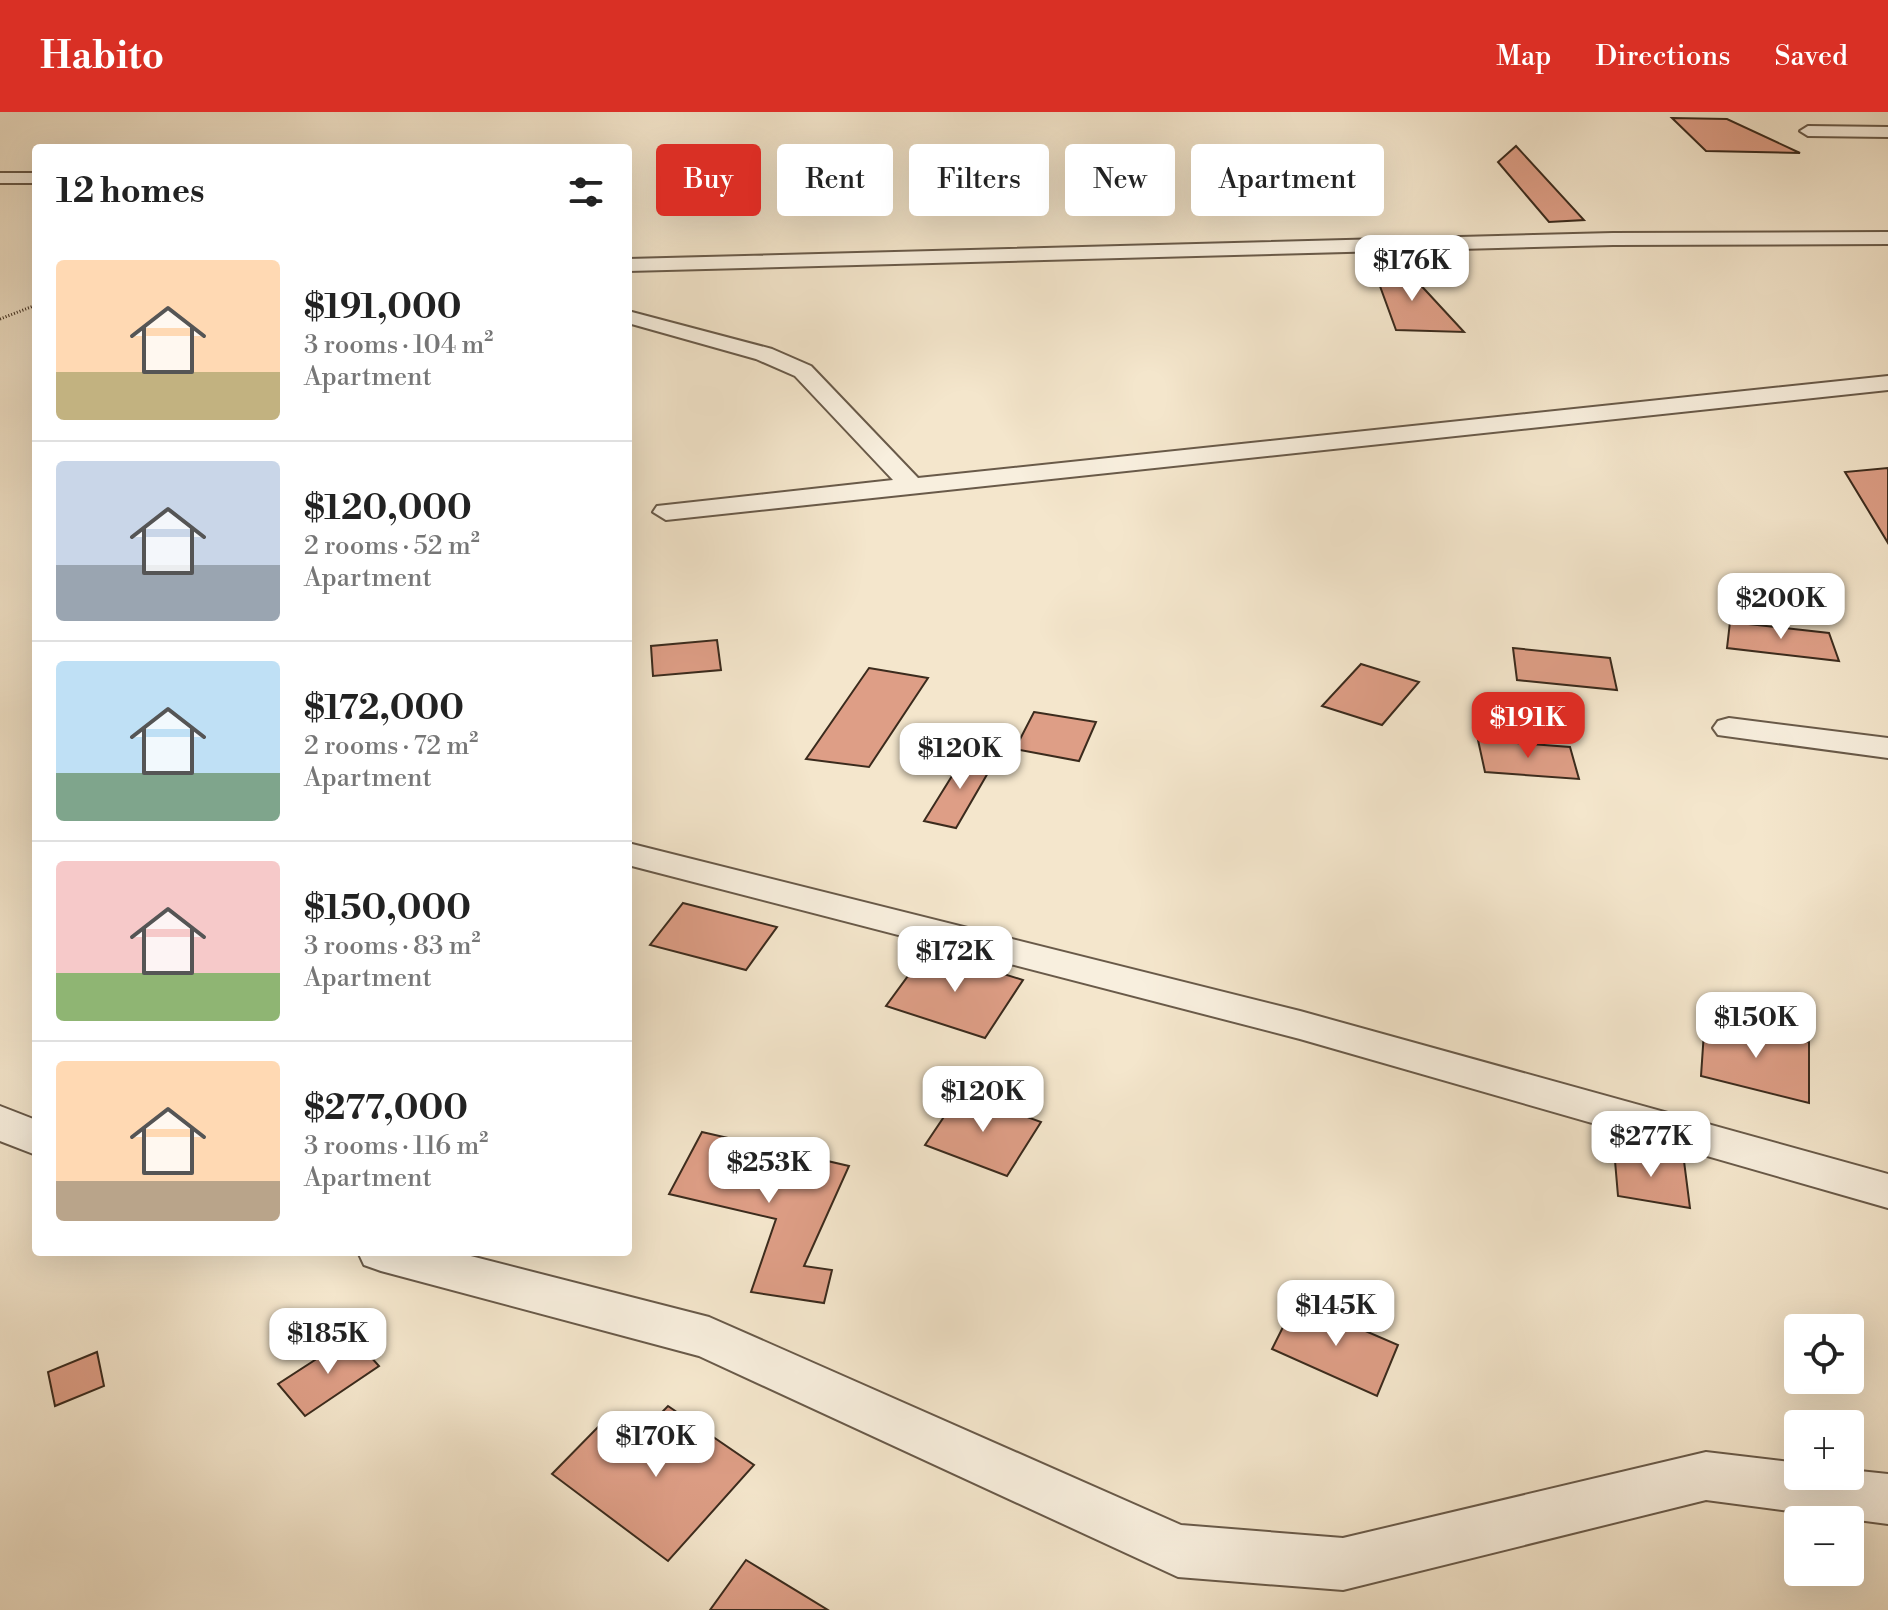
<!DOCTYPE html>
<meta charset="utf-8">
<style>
body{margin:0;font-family:"Libre Bodoni",serif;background:#f2f2f2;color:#222;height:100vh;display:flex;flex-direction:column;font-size:30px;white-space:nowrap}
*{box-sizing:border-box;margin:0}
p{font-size:26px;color:#767676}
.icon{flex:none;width:44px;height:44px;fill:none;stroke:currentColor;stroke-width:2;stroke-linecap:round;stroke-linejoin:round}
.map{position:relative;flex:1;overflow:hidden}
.details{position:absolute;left:32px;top:32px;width:600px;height:1112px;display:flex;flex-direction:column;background:#fff;border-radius:8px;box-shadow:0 8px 32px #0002}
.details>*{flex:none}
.hud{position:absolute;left:656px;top:32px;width:760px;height:72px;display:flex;gap:16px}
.fabs{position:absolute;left:1784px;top:1202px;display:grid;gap:16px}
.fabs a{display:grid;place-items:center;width:80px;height:80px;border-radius:8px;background:#fff;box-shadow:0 8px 32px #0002;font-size:40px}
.price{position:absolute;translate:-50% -68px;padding:0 18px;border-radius:16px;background:#fff;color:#222;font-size:26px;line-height:52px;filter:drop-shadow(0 2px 4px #0008)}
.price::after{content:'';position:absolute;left:50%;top:48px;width:24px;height:18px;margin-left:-12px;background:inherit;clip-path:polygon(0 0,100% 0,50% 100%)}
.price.active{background:#d93025;color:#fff}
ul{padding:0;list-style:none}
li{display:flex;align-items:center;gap:24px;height:200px;padding:0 24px}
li+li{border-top:2px solid #e0e0e0}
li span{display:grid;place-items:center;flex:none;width:224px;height:160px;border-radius:8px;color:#555}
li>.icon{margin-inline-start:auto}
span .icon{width:96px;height:96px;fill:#fffc;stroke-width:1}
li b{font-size:34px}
h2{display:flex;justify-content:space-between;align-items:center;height:96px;padding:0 24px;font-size:34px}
.pill{padding:0 28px;border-radius:8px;background:#fff;box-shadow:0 8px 32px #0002;font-size:28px;line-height:72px}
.pill.active{background:#d93025;color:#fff}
header{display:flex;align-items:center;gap:48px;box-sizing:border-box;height:112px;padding:0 40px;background:#d93025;color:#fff}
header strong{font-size:38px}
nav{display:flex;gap:44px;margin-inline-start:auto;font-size:28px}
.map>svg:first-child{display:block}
.building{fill:#de9e86;stroke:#3b2b1d;stroke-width:2}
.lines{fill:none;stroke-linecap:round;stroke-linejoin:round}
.street-casing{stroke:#695a49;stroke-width:4}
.path{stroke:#3b2b1d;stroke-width:3;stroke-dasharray:1 2;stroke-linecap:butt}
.street{fill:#f8efde;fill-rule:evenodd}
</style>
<header>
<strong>Habito</strong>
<nav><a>Map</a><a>Directions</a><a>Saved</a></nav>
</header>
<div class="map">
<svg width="1888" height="1498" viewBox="0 0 1888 1498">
<rect width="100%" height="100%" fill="#f4e6cc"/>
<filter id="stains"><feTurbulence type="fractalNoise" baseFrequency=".0025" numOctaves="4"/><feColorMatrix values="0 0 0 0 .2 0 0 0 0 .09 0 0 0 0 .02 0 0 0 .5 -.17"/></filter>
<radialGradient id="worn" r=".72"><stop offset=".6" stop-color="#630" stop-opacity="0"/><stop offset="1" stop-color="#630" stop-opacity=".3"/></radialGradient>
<g class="building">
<path d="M1672 6 1727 7 1800 41 1706 39Z"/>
<path d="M1516 34 1584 108 1549 110 1498 50Z"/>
<path d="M1403 154 1464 220 1396 218 1373 155Z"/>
<path d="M1888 356V431L1845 360Z"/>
<path d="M1730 510 1829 521 1839 549 1727 536Z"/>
<path d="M717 528 721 558 653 564 651 534Z"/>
<path d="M1513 536 1610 546 1617 578 1517 568Z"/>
<path d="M1361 552 1419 570 1382 613 1322 594Z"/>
<path d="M869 556 928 566 869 655 806 647Z"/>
<path d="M1034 600 1096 610 1079 649 1015 637Z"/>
<path d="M1478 628 1570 635 1579 667 1485 660Z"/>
<path d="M965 643 996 647 956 716 924 709Z"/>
<path d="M683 791 777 815 746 858 650 833Z"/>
<path d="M927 838 1023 868 985 926 886 894Z"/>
<path d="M1705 905 1809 930V991L1701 964Z"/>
<path d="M960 981 1041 1010 1007 1064 925 1033Z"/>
<path d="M702 1020 849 1054 804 1154 832 1158 824 1191 751 1180 776 1107 669 1082Z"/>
<path d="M1614 1037 1684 1049 1690 1096 1618 1084Z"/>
<path d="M1296 1189 1398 1233 1377 1284 1272 1237Z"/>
<path d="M352 1224 379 1254 305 1304 278 1272Z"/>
<path d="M97 1240 104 1274 55 1294 48 1260Z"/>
<path d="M668 1294 754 1353 668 1449 552 1362 598 1315 627 1336Z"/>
<path d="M746 1448 828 1498H710Z"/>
</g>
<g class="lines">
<defs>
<g id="street">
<path d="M1888 15V25L1808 24 1800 19 1808 14Z"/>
<rect x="0" y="61" width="36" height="10"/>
<path d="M1888 120V132L1613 133 628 159V147L1613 121Z"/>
<path d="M628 199 772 237 811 254 918 366 1888 264V278L666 408 653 400 657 394 893 368 795 264 756 247 628 211Z"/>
<path d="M1729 606 1888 626V646L1718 623 1713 616 1718 609Z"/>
<path d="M628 731 1300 899 1888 1062V1096L1300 927 628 753Z"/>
<path d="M0 994 36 1008V1043L0 1029Z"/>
<path d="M358 1140H455L709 1205 1181 1413 1343 1426 1706 1340 1798 1351V1364H1850V1358L1888 1362V1412L1706 1388 1343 1478 1178 1465 699 1244 381 1159 364 1153Z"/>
</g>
</defs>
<use href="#street" class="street-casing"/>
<path class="path" d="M0 207 36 193"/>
<use href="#street" class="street"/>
</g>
<rect width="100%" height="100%" filter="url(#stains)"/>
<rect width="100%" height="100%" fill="url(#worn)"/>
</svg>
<div class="fabs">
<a><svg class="icon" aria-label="locate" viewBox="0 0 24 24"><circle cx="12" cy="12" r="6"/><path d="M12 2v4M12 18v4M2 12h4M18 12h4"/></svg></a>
<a>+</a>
<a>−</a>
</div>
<b class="price" style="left:1412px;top:191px">$176K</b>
<b class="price" style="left:1781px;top:529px">$200K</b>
<b class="price active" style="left:1528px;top:648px">$191K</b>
<b class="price" style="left:960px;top:679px">$120K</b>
<b class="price" style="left:955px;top:882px">$172K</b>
<b class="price" style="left:1756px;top:948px">$150K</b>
<b class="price" style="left:983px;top:1022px">$120K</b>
<b class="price" style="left:1651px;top:1067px">$277K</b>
<b class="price" style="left:769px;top:1093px">$253K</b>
<b class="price" style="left:1336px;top:1236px">$145K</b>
<b class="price" style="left:328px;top:1264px">$185K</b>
<b class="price" style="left:656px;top:1367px">$170K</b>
<div class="hud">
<a class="pill active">Buy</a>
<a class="pill">Rent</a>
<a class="pill">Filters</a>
<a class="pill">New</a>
<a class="pill">Apartment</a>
</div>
<section class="details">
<h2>12 homes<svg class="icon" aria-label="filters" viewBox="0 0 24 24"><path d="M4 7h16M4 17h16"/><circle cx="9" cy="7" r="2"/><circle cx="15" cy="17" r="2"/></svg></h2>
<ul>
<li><span style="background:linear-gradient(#ffd9b3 70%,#c2b280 0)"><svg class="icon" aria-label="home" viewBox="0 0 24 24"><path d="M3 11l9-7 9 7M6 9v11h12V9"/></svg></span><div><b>$191,000</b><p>3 rooms · 104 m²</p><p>Apartment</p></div></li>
<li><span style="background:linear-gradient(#c9d6e8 65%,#9aa5b1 0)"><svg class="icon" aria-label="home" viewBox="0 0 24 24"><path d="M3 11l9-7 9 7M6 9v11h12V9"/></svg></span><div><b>$120,000</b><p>2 rooms · 52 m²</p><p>Apartment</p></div></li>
<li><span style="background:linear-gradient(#bfe0f5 70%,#7fa58c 0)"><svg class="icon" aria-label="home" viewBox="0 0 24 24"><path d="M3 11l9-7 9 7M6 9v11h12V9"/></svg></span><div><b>$172,000</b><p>2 rooms · 72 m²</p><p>Apartment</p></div></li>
<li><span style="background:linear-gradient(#f6c9c9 70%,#8fb573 0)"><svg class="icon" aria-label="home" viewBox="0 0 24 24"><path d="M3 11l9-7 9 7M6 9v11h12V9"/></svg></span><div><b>$150,000</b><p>3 rooms · 83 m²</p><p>Apartment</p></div></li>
<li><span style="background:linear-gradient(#ffd9b3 75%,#b9a48a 0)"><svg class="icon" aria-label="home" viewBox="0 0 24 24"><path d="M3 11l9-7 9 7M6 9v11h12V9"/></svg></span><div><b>$277,000</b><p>3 rooms · 116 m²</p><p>Apartment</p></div></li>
</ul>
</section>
</div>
